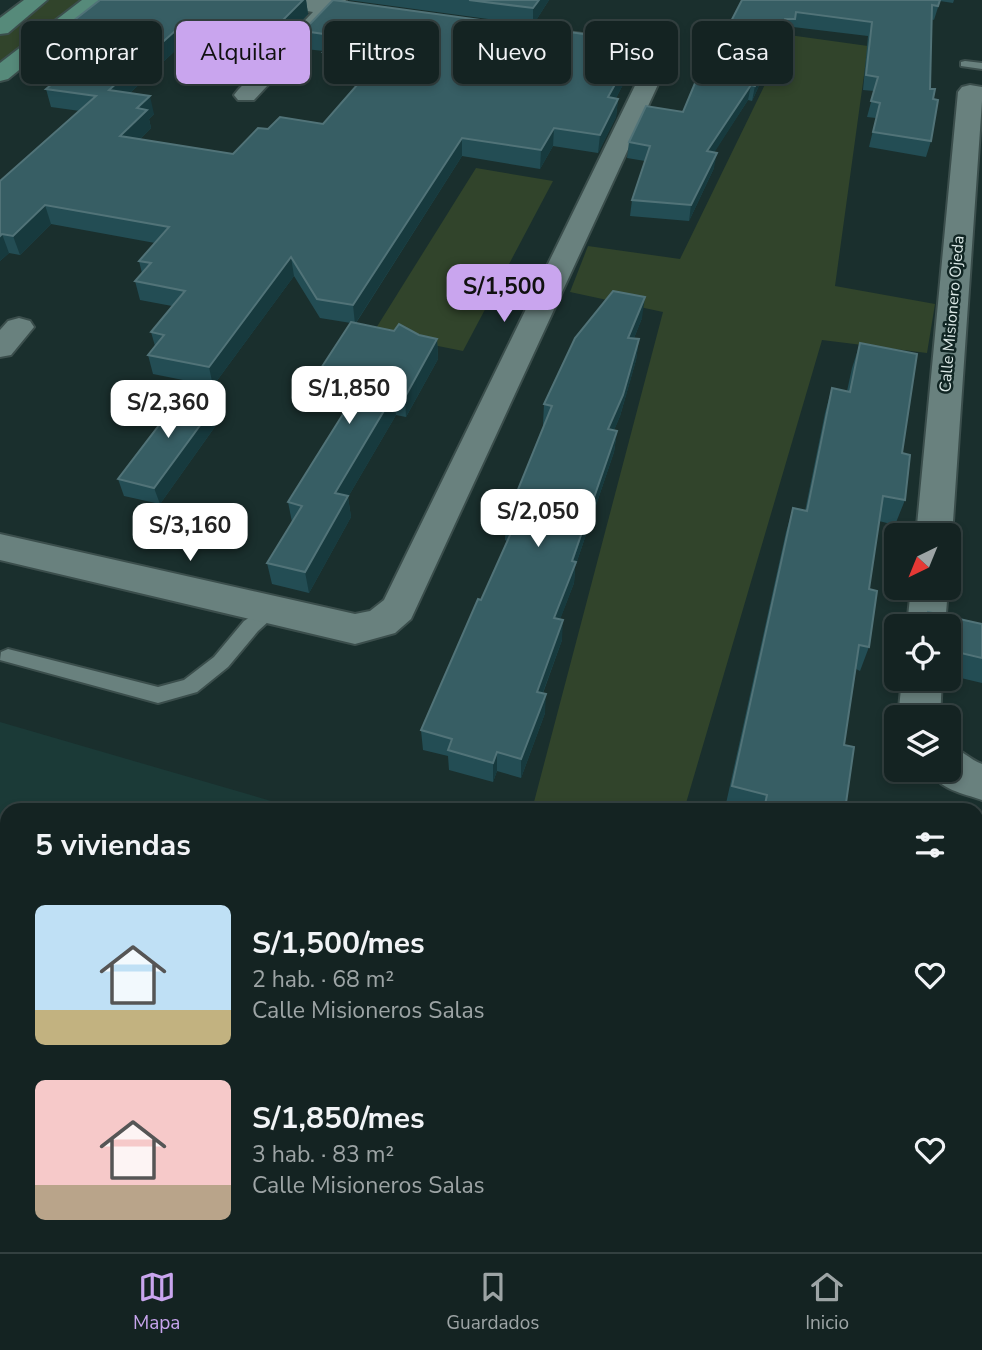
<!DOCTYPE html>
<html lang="es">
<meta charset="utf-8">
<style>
body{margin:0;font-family:"Nunito Sans",sans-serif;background:#212f2f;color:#f1f3f6;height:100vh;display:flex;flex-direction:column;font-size:26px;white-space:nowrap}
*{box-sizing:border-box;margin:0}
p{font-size:23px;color:#9da4a5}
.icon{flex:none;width:38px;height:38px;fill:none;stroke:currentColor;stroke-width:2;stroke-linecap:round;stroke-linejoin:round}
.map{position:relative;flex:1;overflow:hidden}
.side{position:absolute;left:0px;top:803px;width:984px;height:450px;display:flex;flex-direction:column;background:#142322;border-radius:21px 21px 0 0;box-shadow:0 4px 10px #0003,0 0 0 2px #334040}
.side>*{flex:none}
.banner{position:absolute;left:21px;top:21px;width:942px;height:63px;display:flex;gap:14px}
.needle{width:46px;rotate:223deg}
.fabs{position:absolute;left:884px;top:523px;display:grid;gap:14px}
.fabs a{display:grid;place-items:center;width:77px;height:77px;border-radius:10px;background:#142322;box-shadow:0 4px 10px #0003,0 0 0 2px #334040;font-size:35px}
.price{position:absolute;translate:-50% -60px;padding:0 16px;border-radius:14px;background:#fff;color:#222;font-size:23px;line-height:46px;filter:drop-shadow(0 2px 4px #0008)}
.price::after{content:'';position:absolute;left:50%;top:42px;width:21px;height:16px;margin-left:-10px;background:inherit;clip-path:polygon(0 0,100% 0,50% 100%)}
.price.active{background:#c9a5ee;color:#111}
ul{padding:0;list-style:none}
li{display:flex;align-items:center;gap:21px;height:175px;padding:0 35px}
li span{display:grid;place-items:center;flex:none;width:196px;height:140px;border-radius:10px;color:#555}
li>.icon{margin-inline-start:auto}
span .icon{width:84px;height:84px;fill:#fffc;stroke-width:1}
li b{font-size:30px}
h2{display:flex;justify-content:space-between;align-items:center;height:84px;padding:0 35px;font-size:30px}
.chip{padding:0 24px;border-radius:10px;background:#142322;box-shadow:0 4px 10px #0003,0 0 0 2px #334040;font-size:24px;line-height:63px}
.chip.active{background:#c9a5ee;color:#111}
.tabs{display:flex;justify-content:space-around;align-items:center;height:98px;border-top:2px solid #334040;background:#142322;font-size:19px;color:#9da4a5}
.tabs a{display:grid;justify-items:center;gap:4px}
.tabs .active{color:#c9a5ee}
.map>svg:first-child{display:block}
.built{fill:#1b3a37}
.green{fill:#31442b}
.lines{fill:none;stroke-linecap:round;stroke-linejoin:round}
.lane-casing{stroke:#3b4e4c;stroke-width:4}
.street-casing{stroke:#3b4e4c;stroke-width:4}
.secondary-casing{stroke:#3b4e4c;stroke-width:4}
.lane{fill:#69817e;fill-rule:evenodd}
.street{fill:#69817e;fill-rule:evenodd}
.secondary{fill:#568a7a;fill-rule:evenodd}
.wall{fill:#234d54}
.shaded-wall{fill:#173a3e}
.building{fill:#375e64;stroke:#517378;stroke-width:2}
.labels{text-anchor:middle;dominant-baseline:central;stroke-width:5;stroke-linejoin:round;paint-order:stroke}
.far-street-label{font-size:16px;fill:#dce9e7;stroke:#102523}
</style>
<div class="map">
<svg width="982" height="1252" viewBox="0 0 982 1252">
<rect width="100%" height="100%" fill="#1a2f2d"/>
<path class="built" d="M0 722 302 810H7V1246H976L977 1007 982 1009V1252H0Z"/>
<g class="green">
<path d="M38 0H95L0 74V28Z"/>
<path d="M789 35 868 46 835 286 935 304 927 353 822 340 684 810H563L534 802 663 312 570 292 588 246 680 259Z"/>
<path d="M476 168 553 181 463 351 373 333Z"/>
<path d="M0 847 7 855V984L0 989Z"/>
</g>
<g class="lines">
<defs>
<g id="lane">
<path d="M965 61 982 63V69L961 66V62Z"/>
<path d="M270 604 277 606 280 611 258 631 228 667 197 692 158 703 0 660 1 652 8 649 158 687 184 680 214 657 244 621Z"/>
</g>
<g id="street">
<path d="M263 0H346L344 3 387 9 390 14 387 19 379 20 334 14 254 100H238L234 95 238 90 313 12 266 4Z"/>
<path d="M553 30 662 45 670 47 673 52 411 619 395 633 355 644 0 560V534L355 614 370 611 384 600 649 57 545 42 542 37 545 32Z"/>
<path d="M970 85 982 87V101L952 536 948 542V536H916L958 92 962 87Z"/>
<path d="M19 318 30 321 34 327 11 355 0 357V330L8 321Z"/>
<path d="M911 588H948L945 626H907Z"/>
<path d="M902 679H942L940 718H898Z"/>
<path d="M948 745C962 750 969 759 982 764V800C962 793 940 790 930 770H948Z"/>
</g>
<g id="secondary">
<path d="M24 0H47L8 33 0 34V18Z"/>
<path d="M82 0H105L8 79 0 81V63Z"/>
</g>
</defs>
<use href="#lane" class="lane-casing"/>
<use href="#street" class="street-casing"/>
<use href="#secondary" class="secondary-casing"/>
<use href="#lane" class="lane"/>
<use href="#street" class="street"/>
<use href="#secondary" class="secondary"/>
</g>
<g class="wall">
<path d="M100 0H306L308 14 278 45 246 40 230 56 178 48 130 93 154 114 149 119 151 128 140 139 233 154 268 129 323 124 365 75 325 70 323 52 324 51 305 49 303 31 605 54 604 56 629 59 627 77 616 98 618 99 616 117 598 153 553 146 540 169 462 156 356 323 437 339 438 359 406 417 396 415 348 497 351 517 309 593 272 584 267 563 292 522 288 502 344 412 314 406 310 385 351 323 320 318 294 276 213 386 153 374 148 355 155 346 151 332 172 306 140 300 135 281 142 273 139 261 155 243 51 224 20 255 9 253 0 261V181L80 111 51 107 46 89 72 67 46 63 41 46Z"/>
<path d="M348 0H549L533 25Z"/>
<path d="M742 0H954L953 3 940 1 934 20 931 19 930 89 933 99 931 141 926 157 869 147 876 118 867 117 874 91 863 90 868 36 793 27 792 34 783 33 752 101 748 100 714 152V168L689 221 630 216 632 200 645 161 627 158 629 142 683 112Z"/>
<path d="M642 318 634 338 639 339 636 360 620 416 614 430 617 431 614 452 575 567 574 583 560 619 562 640 543 693 545 713 521 778 497 771 493 782 449 770 448 756 423 750 421 730 481 600 507 541 505 540 506 519 544 425H543L544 404Z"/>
<path d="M860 343 902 453 905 500 895 525 879 521 869 589V647L860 671 856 669 844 745 845 810H734L725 808 786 532 793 508 805 511 825 413 832 388 847 391 852 368Z"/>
<path d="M219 421 160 504 124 496 118 479Z"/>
<path d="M928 612 982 624V683L948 675V626H922Z"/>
<path d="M976 1070 982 1072V1206L976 1204Z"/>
</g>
<g class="shaded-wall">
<path d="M303 0H306L308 14 278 45 275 28Z"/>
<path d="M539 0H549L533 25V8Z"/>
<path d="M785 19 783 33 752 101 755 86Z"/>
<path d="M243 23 246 40 230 56 227 38Z"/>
<path d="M175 31 178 48 114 108 109 90Z"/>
<path d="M606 37 605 54 594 72 596 55Z"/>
<path d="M629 59 627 77 607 115 608 97Z"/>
<path d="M751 85 748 100 705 167 707 151Z"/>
<path d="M150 96 154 114 149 119 151 128 125 154 120 136 137 108Z"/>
<path d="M618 99 616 117 598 153 600 135Z"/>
<path d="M554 128 553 146 540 169 541 150Z"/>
<path d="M462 138V156L355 324 353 305Z"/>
<path d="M717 153 714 168 689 221 691 205Z"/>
<path d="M45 205 51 224 20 255 13 236Z"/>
<path d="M2 234 9 253 0 261V236Z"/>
<path d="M291 257 294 276 213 386 209 367Z"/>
<path d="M645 297 642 318 626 358 628 338Z"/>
<path d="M437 339 438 359 406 417 405 397Z"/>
<path d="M639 339 636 360 620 416 606 450 608 429Z"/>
<path d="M394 394 396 415 348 497 351 517 309 593 305 572 335 493Z"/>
<path d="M215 405 219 421 160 504 154 488Z"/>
<path d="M617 431 614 452 575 567 574 583 553 638 554 618Z"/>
<path d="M563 620 562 640 536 711 537 692Z"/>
<path d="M546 694 545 713 521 778V759Z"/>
<path d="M497 752V771L493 782V763Z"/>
<path d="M447 1246H453L451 1252H445Z"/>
</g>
<g class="building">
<path d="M100 0H303L275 28 243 23 227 38 175 31 109 90 150 96 137 108 147 110 120 136 233 154 258 128 268 129 280 117 323 124 379 60 323 52 338 36 303 31 333 0 606 37 596 55 629 59 608 97 618 99 600 135 554 128 541 150 462 138 353 305 317 299 291 257 209 367 148 355 164 335 151 332 185 291 135 281 151 263 139 261 169 227 45 205 13 236 2 234 0 236V181L96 96 46 89 89 53 41 46Z"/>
<path d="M469 0H539L533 8Z"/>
<path d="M742 0H940L938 6 932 5 930 89H935L933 99 938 100 931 141 873 132 880 103 871 101 878 77 866 75 872 22 796 12 795 19H785L755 86 751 85 707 151 717 153 691 205 632 200 650 146 629 142 646 106 683 112 705 59 711 60Z"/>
<path d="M613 291 645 297 628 338 639 339 623 395 608 429 617 431 572 561 576 562 554 618 563 620 537 692 546 694 521 759 497 752 493 763 448 750 452 739 421 730 478 599 481 600 515 524 506 519 552 406 544 404 575 338Z"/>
<path d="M351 322 394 331 399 324 419 335 437 339 405 397 394 394 335 493 348 496 305 572 267 563 302 506 288 502 355 395 310 385Z"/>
<path d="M860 343 917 354 902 453 910 455 905 500 883 496 869 589 877 591 869 647 859 645 844 745 854 747 845 810H769L764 809 767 795 732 786 793 508 807 511 832 388 850 392Z"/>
<path d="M189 386 215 405 154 488 118 479Z"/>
<path d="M928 612 982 624V658L948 650V626H925Z"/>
<path d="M976 1070 982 1072V1185L976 1183Z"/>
<path d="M334 1246H447L445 1252H332Z"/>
</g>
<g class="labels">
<g class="far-street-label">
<text transform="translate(952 314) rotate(-85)">Calle Misionero Ojeda</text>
</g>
</g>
</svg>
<div class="fabs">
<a><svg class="needle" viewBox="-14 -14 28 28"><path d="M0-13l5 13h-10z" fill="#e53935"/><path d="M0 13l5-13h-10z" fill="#9da4a5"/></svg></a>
<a><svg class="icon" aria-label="locate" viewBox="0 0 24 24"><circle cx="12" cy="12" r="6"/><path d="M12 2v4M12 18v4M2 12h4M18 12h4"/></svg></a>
<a><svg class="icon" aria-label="layers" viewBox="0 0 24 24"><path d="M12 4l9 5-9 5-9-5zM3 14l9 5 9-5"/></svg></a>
</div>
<b class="price active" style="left:504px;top:324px">S/1,500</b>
<b class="price" style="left:349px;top:426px">S/1,850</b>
<b class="price" style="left:168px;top:440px">S/2,360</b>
<b class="price" style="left:538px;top:549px">S/2,050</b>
<b class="price" style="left:190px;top:563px">S/3,160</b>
<div class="banner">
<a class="chip">Comprar</a>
<a class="chip active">Alquilar</a>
<a class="chip">Filtros</a>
<a class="chip">Nuevo</a>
<a class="chip">Piso</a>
<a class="chip">Casa</a>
</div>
<section class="side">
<h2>5 viviendas<svg class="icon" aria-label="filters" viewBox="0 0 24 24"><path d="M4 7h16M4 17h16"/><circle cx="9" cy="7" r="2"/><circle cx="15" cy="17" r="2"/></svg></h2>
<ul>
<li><span style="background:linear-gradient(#bfe0f5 75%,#c2b280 0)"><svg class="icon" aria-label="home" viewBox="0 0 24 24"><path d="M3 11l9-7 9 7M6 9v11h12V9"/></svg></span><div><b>S/1,500/mes</b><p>2 hab. · 68 m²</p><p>Calle Misioneros Salas</p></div><svg class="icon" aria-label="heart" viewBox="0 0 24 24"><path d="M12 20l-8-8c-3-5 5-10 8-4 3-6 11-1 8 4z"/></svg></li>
<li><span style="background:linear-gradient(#f6c9c9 75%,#b9a48a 0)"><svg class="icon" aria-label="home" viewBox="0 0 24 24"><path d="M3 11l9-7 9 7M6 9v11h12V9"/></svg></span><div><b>S/1,850/mes</b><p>3 hab. · 83 m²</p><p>Calle Misioneros Salas</p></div><svg class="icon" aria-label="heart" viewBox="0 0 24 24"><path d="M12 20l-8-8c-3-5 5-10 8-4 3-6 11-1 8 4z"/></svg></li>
</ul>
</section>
</div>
<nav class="tabs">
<a class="active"><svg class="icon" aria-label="map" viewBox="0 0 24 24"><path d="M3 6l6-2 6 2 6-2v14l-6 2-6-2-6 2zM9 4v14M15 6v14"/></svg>Mapa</a>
<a><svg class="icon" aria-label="saved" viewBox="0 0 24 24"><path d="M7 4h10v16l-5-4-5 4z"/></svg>Guardados</a>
<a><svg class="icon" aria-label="home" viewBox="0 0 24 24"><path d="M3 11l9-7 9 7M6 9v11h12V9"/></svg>Inicio</a>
</nav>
